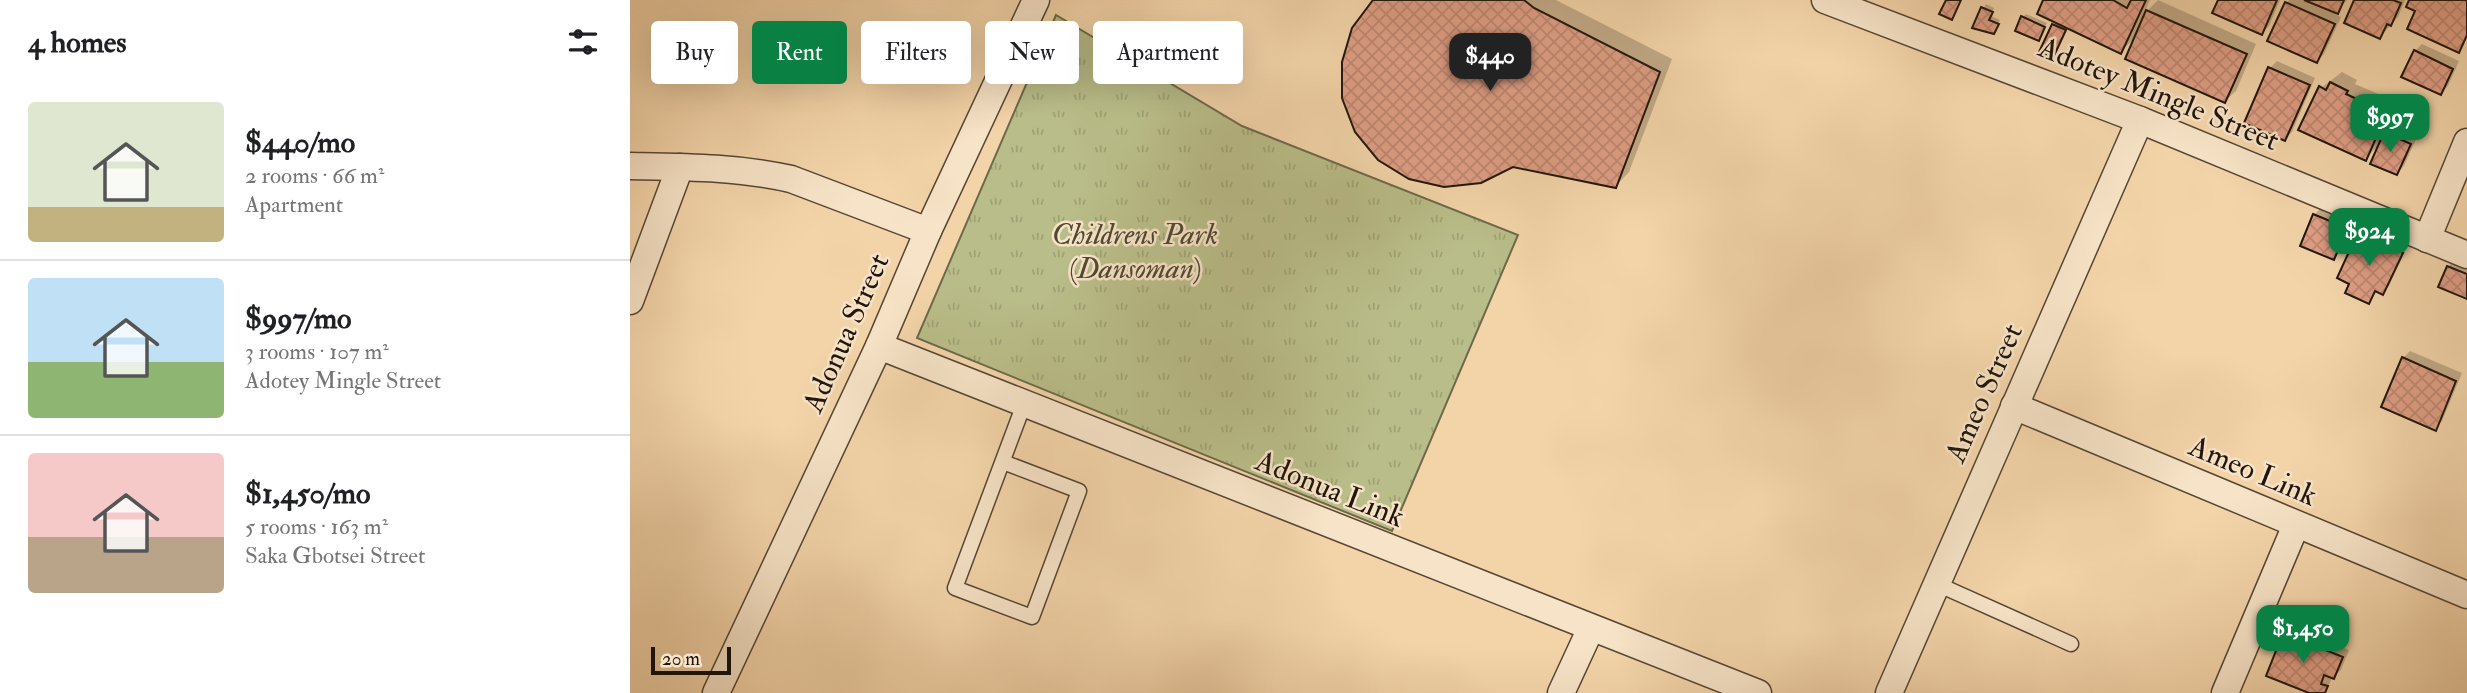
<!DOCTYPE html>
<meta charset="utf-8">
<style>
body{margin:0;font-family:"IM FELL Double Pica",serif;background:#f6f6f6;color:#202124;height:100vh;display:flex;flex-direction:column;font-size:26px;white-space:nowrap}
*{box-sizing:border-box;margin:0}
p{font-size:23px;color:#757577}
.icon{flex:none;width:38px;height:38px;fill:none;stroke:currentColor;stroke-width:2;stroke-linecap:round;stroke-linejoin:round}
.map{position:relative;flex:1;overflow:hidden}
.details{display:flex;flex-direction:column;background:#fff;width:630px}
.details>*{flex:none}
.hud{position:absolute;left:21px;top:21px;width:665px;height:63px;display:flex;gap:14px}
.scale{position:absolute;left:21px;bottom:18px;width:80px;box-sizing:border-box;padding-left:7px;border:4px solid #21160c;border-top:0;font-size:19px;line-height:24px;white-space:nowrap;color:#21160c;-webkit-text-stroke:5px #f7e3c7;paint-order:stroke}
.price{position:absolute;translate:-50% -60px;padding:0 16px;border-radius:14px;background:#0b8043;color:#fff;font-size:23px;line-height:46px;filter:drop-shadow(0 2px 4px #0008)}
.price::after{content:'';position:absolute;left:50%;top:42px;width:21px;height:16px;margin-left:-10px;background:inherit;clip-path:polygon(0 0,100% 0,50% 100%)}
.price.on{background:#222;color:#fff}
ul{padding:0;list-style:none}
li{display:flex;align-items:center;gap:21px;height:175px;padding:0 28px}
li+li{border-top:2px solid #e0e0e0}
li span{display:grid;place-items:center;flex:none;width:196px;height:140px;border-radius:7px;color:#555}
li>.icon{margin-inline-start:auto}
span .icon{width:84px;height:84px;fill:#fffc;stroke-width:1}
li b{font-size:30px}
h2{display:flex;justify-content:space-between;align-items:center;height:84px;padding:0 28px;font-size:30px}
.tag{padding:0 24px;border-radius:7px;background:#fff;box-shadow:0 7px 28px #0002;font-size:24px;line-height:63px}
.tag.on{background:#0b8043;color:#fff}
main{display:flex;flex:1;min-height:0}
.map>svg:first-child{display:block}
.park{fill:url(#park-tufts);stroke:#6d6a4a;stroke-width:2}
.shadow{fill:#0003}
.building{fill:url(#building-cross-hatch);stroke:#21160c;stroke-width:2}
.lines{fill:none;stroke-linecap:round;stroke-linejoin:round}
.service-casing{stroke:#564633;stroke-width:17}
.minor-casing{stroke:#564633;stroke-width:29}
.service{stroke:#f7e3c7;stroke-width:14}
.minor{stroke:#f7e3c7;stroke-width:26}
.labels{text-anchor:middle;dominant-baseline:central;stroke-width:5;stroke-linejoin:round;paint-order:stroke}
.street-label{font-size:30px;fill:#21160c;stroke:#f7e3c7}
.park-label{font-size:30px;font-style:italic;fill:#4f4832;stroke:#f7e3c7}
</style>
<main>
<section class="details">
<h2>4 homes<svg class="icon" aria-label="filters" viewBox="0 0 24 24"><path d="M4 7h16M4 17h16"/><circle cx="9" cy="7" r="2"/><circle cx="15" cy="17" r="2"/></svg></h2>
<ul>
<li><span style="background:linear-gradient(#dfe7d0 75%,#c2b280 0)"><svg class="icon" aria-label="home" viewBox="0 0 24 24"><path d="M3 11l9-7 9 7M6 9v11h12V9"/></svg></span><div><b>$440/mo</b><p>2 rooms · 66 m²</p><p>Apartment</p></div></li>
<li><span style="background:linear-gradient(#bfe0f5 60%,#8fb573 0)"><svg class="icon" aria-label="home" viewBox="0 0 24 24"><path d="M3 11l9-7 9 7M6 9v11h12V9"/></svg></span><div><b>$997/mo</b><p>3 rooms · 107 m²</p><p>Adotey Mingle Street</p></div></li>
<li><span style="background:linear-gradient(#f6c9c9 60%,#b9a48a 0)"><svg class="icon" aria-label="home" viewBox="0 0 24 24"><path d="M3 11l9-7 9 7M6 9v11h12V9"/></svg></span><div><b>$1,450/mo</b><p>5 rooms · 163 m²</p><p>Saka Gbotsei Street</p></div></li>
</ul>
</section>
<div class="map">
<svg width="1837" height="693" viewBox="0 0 1837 693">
<defs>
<pattern id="park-tufts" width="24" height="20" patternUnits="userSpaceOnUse" patternTransform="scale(1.75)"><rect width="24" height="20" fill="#b9bd89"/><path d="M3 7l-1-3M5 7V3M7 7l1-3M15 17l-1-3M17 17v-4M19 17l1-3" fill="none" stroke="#9fa275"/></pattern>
<pattern id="building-cross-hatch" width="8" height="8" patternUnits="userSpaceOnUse" patternTransform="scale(1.75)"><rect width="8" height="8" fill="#de9e84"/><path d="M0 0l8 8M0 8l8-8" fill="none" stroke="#be8771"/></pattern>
</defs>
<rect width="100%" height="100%" fill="#f3d4a9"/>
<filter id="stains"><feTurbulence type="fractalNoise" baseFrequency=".00286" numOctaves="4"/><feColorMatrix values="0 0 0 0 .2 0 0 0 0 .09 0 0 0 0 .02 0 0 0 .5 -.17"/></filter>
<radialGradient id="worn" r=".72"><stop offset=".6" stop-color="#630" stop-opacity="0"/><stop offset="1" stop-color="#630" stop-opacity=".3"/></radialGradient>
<path class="park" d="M426 15 612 126 888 235 762 531 287 338Z"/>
<g class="shadow">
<path d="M746 0H926L1042 59 999 172 986 186 883 165Z"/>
<path d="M1415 0H1520L1514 14 1528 0 1626 44 1606 91 1595 101 1507 36 1491 51 1437 27 1425 53 1424 25 1427 22Z"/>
<path d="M1590 0H1650L1639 26 1632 33Z"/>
<path d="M1659 0H1717L1705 14 1711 17 1694 54 1687 61 1640 40Z"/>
<path d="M1726 0H1775L1768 17 1750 37Z"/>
<path d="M1356 4 1364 8 1361 16 1370 20 1364 32 1344 28Z"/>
<path d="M1396 14 1417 23 1408 39 1393 17Z"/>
<path d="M1792 44 1829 61 1818 86 1811 93 1785 51Z"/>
<path d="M1647 61 1685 78 1662 132 1655 139 1640 68Z"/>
<path d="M1712 72 1727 80 1725 84 1767 102 1750 138 1762 126 1787 137 1774 166 1767 173 1751 143 1735 159 1691 88Z"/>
<path d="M1691 208 1723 221 1711 251 1704 258 1684 215Z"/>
<path d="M1737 226 1778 245 1759 286 1752 293 1748 290 1739 302 1730 233Z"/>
<path d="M1825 259 1837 264V296L1818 267Z"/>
<path d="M1780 351 1832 373 1812 421 1805 428 1773 358Z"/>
<path d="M1662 627 1719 650 1711 670 1702 678 1695 693H1684L1638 675 1655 634Z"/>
</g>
<g class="building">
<path d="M743 0H894L904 8 1030 72 986 188 883 167 851 183 814 187 779 179 748 160 725 132 712 98V62L722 28Z"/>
<path d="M1316 0H1331L1322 20 1309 14Z"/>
<path d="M1413 0H1483L1497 8 1501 0H1516L1491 54 1407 14Z"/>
<path d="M1588 0H1647L1632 35 1582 13Z"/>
<path d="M1674 0H1714L1708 14Z"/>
<path d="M1724 0H1763L1771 3 1761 26 1757 24 1750 39 1714 23Z"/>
<path d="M1779 0H1837V35L1829 53 1777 29 1785 11 1776 7Z"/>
<path d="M1655 2 1705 24 1687 63 1637 41Z"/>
<path d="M1351 7 1363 12 1359 20 1369 24 1364 34 1342 28Z"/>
<path d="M1516 10 1617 54 1595 103 1495 59Z"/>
<path d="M1391 16 1415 27 1409 41 1385 31Z"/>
<path d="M1422 24 1436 30 1423 58 1409 52Z"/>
<path d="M1784 50 1823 69 1811 95 1771 77Z"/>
<path d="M1638 67 1680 85 1655 141 1614 123Z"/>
<path d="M1700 82 1718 91 1716 94 1757 113 1736 161 1668 130 1689 86 1696 90Z"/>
<path d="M1754 132 1781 144 1767 175 1740 164Z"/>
<path d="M1683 214 1717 228 1704 260 1670 246Z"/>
<path d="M1728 232 1773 253 1753 295 1745 291 1739 304 1715 293 1719 284 1707 278Z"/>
<path d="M1817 266 1837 274V299L1808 287Z"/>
<path d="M1772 357 1826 381 1806 431 1751 407Z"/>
<path d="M1653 633 1713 657 1704 679 1694 675 1691 684 1698 686 1695 693H1679L1636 676Z"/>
</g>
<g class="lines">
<defs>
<g id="service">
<path d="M373 462 449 491 402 617 325 588 394 404"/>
<path d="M1307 584 1441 644"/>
</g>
<g id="minor">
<path d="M1195 0 1510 120 1837 255"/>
<path d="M0 166C54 167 108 167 161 179L298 231"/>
<path d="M1797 239 1837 142"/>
<path d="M0 301 50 167"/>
<path d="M249 346 1128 693"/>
<path d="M1384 406 1837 595"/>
<path d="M86 693 249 346 298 231 406 0"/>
<path d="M931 693 961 628"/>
<path d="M1259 693 1510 120"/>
<path d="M1595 693 1666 525"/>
</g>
</defs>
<use href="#service" class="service-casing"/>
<use href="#minor" class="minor-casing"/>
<use href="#service" class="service"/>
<use href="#minor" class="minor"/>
</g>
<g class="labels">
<g class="street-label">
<text transform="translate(1529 94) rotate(22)">Adotey Mingle Street</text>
<text transform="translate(216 333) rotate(-66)">Adonua Street</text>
<text transform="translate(1354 393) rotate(-66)">Ameo Street</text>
<text transform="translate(1623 471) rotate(23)">Ameo Link</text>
<text transform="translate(700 489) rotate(22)">Adonua Link</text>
</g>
<g class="park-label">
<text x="505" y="234">Childrens Park<tspan x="505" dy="34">(Dansoman)</tspan></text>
</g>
</g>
<rect width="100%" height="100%" filter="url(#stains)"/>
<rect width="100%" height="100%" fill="url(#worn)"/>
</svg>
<div class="scale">20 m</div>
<b class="price on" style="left:860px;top:93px">$440</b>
<b class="price" style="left:1760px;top:154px">$997</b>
<b class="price" style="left:1739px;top:268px">$924</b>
<b class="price" style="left:1673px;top:665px">$1,450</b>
<div class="hud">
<a class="tag">Buy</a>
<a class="tag on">Rent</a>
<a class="tag">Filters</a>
<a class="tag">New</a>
<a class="tag">Apartment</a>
</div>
</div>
</main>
